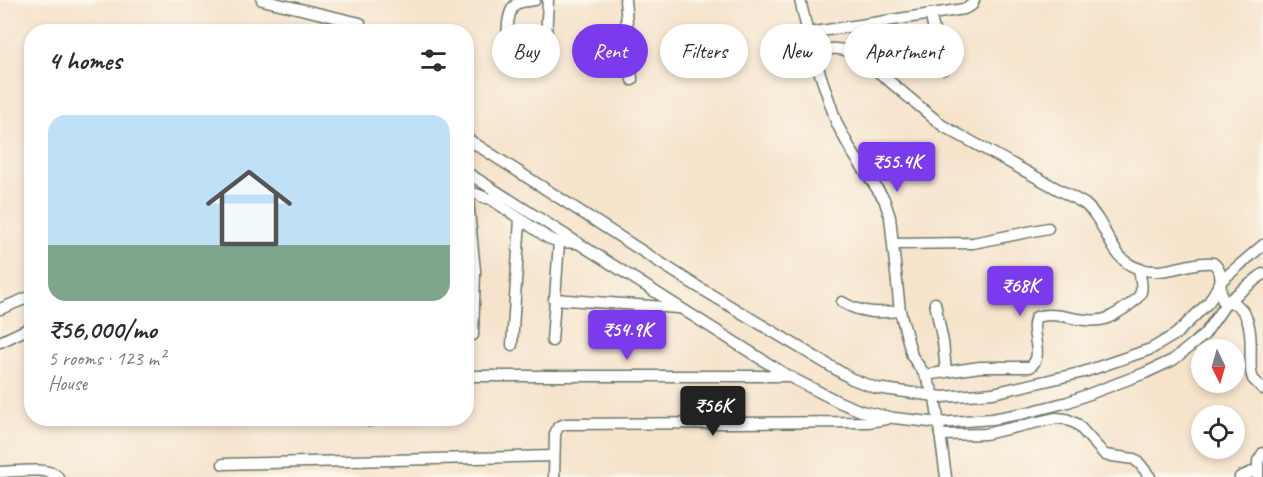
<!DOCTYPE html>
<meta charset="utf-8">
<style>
body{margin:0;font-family:Caveat,sans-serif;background:#f2f2f3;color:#2b2b33;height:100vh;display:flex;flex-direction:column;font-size:22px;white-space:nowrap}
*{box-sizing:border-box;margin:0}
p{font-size:20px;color:#7c7c81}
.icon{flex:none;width:33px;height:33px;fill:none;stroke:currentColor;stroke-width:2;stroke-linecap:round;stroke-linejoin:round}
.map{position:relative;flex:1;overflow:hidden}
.details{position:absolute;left:24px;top:24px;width:450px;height:402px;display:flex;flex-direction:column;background:#fff;border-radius:24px;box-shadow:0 3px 9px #0003}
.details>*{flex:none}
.hud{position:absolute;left:492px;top:24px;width:570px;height:54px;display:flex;gap:12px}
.needle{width:39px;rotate:175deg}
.controls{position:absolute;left:1191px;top:339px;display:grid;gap:12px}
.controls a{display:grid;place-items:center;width:54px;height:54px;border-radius:50%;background:#fff;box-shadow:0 3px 9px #0003;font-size:30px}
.price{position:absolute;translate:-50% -51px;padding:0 14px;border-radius:6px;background:#7c3aed;color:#fff;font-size:20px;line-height:39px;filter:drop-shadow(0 2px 3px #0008)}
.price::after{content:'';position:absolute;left:50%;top:36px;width:18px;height:14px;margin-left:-9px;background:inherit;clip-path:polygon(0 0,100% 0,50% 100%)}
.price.selected{background:#222;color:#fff}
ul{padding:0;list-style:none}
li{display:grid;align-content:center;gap:12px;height:318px;padding:0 24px}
li span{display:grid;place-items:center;height:186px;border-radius:18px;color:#555}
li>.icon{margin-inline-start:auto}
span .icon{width:108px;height:108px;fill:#fffc;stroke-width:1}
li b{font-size:26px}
h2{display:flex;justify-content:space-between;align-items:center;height:72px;padding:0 24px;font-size:26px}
.pill{padding:0 21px;border-radius:27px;background:#fff;box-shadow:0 3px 9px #0003;font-size:21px;line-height:54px}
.pill.selected{background:#7c3aed;color:#fff}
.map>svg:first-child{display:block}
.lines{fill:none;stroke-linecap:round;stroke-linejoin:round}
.minor-casing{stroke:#6a7769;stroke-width:13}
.minor{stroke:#fff;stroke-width:10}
</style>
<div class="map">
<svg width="1263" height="477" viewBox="0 0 1263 477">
<rect width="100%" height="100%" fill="#fbf7ec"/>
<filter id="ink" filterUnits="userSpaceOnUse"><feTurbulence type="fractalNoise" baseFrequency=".0167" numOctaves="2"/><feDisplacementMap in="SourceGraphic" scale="12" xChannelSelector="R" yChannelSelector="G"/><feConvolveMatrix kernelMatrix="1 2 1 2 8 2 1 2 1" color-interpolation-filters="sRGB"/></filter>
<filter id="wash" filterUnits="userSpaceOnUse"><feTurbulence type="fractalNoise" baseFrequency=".008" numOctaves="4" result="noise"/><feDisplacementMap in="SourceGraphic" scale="24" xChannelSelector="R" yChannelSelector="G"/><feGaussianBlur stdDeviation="1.35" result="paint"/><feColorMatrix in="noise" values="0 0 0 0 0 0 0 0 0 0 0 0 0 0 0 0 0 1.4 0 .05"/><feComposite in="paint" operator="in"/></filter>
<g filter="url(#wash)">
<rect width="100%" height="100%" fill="#f6e3cb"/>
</g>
<g filter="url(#ink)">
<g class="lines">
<defs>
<g id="minor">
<path d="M262 0 360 23"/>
<path d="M625 0 632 80"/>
<path d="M800 0 812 50 837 124 852 152 884 199 890 217 900 311 912 356 925 375 935 397 946 477"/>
<path d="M930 14 944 69"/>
<path d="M808 33 964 9 972 5 974 0"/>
<path d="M507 51C508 38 505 13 516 4 521 1 529 1 535 0"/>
<path d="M814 54C830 47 842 47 858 55L943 126 1085 204C1113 228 1108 273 1159 271 1177 270 1195 261 1213 263 1226 273 1217 287 1223 301 1228 302 1233 303 1237 305 1256 320 1249 351 1251 372L1253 379 1263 389"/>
<path d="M545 58 548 0"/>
<path d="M466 138 695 285 852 379 876 388 943 397 993 393 1084 372 1151 349 1176 334 1209 302 1221 281 1263 245"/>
<path d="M466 172 788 376 839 402 861 411 894 418 939 423 992 419 1025 413 1068 402 1145 373 1173 360 1204 335 1227 302 1263 274"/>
<path d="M466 190 486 198 497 199"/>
<path d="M467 191 475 271 473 335"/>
<path d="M491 199 548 238 559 242 578 243"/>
<path d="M894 244 973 243 1048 228"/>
<path d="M554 299 678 308"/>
<path d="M842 302C862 314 878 313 900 311"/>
<path d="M935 303 943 342 946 371"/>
<path d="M0 309 32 296"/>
<path d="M552 341 559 242"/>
<path d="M0 342 32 327"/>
<path d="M512 345 520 219"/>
<path d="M925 375 980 367H1030C1046 355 1028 332 1036 317 1059 310 1083 325 1105 319 1112 317 1119 312 1125 308 1145 295 1143 291 1139 269"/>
<path d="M466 376H788"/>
<path d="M369 418V421"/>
<path d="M940 435 985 434 1056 418 1066 419 1077 424 1105 455 1134 459 1140 464 1150 477"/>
<path d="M223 464 554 456"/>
<path d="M0 472C14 472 49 466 58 477"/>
<path d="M554 477 555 434 558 427 565 424 868 422 887 419"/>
<path d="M1240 477 1257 470"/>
<path d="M1258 477V461L1263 453"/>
</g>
</defs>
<use href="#minor" class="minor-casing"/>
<use href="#minor" class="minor"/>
</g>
</g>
</svg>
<div class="controls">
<a><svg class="needle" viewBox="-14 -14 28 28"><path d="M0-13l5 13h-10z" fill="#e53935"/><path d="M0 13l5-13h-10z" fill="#7c7c81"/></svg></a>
<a><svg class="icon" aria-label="locate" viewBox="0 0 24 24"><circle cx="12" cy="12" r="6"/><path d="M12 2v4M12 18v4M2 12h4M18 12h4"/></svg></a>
</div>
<b class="price" style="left:897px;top:193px">₹55.4K</b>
<b class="price" style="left:1020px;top:317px">₹68K</b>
<b class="price" style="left:627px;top:361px">₹54.9K</b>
<b class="price selected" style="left:713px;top:437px">₹56K</b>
<div class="hud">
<a class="pill">Buy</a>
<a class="pill selected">Rent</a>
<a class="pill">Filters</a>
<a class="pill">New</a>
<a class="pill">Apartment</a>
</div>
<section class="details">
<h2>4 homes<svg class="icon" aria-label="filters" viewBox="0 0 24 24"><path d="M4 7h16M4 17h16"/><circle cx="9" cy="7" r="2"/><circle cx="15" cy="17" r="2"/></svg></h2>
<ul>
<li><span style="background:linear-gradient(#bfe0f5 70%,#7fa58c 0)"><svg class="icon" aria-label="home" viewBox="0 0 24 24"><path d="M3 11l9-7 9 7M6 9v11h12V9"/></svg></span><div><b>₹56,000/mo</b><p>5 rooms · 123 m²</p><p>House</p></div></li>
</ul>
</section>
</div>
